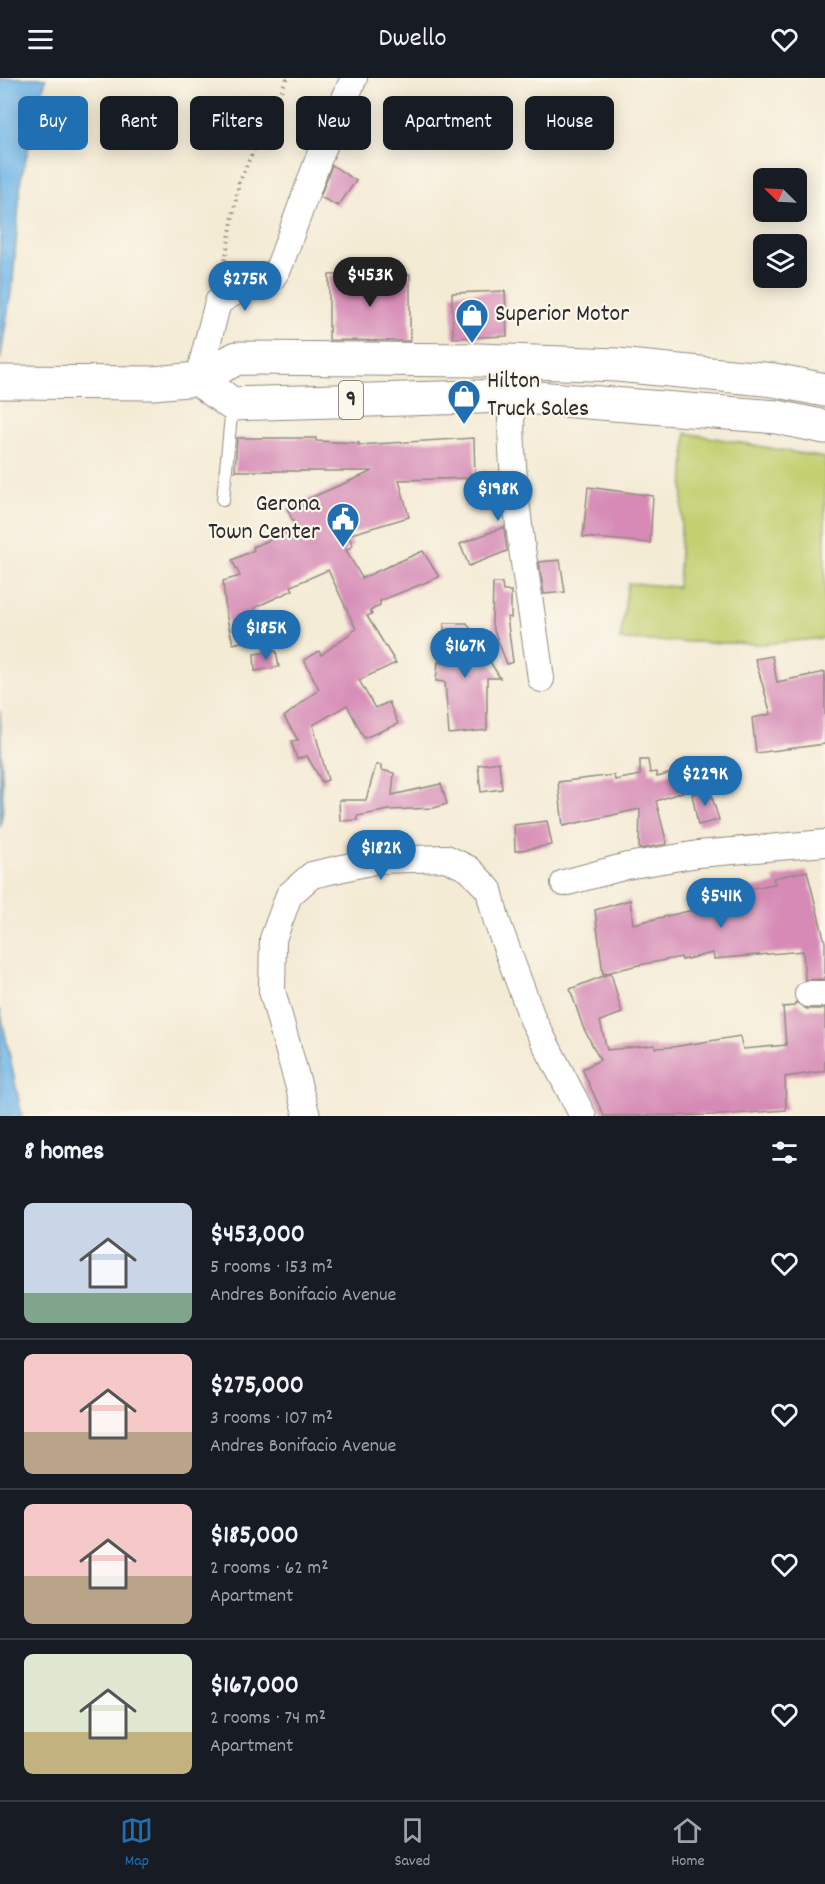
<!DOCTYPE html>
<meta charset="utf-8">
<style>
body{margin:0;font-family:Dekko,sans-serif;background:#242831;color:#f1f3f6;height:100vh;display:flex;flex-direction:column;font-size:22px;white-space:nowrap}
*{box-sizing:border-box;margin:0}
p{font-size:20px;color:#9ea1a6}
.icon{flex:none;width:33px;height:33px;fill:none;stroke:currentColor;stroke-width:2;stroke-linecap:round;stroke-linejoin:round}
.map{position:relative;height:1038px;overflow:hidden}
.sheet{display:flex;flex-direction:column;background:#171b24;flex:1}
.sheet>*{flex:none}
.top-card{position:absolute;left:18px;top:18px;width:789px;height:54px;display:flex;gap:12px}
.needle{width:39px;rotate:294deg}
.controls{position:absolute;left:753px;top:90px;display:grid;gap:12px}
.controls a{display:grid;place-items:center;width:54px;height:54px;border-radius:9px;background:#171b24;box-shadow:0 3px 15px #0003;font-size:30px}
.price{position:absolute;translate:-50% -51px;padding:0 14px;border-radius:21px;background:#1f6fb2;color:#fff;font-size:20px;line-height:39px;filter:drop-shadow(0 2px 3px #0008)}
.price::after{content:'';position:absolute;left:50%;top:36px;width:18px;height:14px;margin-left:-9px;background:inherit;clip-path:polygon(0 0,100% 0,50% 100%)}
.price.on{background:#222;color:#fff}
ul{padding:0;list-style:none}
li{display:flex;align-items:center;gap:18px;height:150px;padding:0 24px}
li+li{border-top:2px solid #363941}
li span{display:grid;place-items:center;flex:none;width:168px;height:120px;border-radius:9px;color:#555}
li>.icon{margin-inline-start:auto}
span .icon{width:72px;height:72px;fill:#fffc;stroke-width:1}
li b{font-size:26px}
h2{display:flex;justify-content:space-between;align-items:center;height:72px;padding:0 24px;font-size:26px}
.tag{padding:0 21px;border-radius:9px;background:#171b24;box-shadow:0 3px 15px #0003;font-size:21px;line-height:54px}
.tag.on{background:#1f6fb2;color:#fff}
header{display:flex;justify-content:space-between;align-items:center;height:78px;padding:0 24px;background:#171b24;font-size:27px;font-weight:600}
.tabs{display:flex;justify-content:space-around;align-items:center;height:84px;border-top:2px solid #363941;background:#171b24;font-size:16px;color:#9ea1a6}
.tabs a{display:grid;justify-items:center;gap:3px}
.tabs .on{color:#1f6fb2}
.map>svg:first-child{display:block}
.green{fill:#c2d072;stroke:#767e4e;stroke-width:1.5}
.water{fill:#70b6e7;stroke:#4e7089;stroke-width:1.5}
.building{fill:#d68ab5}
.lines{fill:none;stroke-linecap:round;stroke-linejoin:round}
.lane-casing{stroke:#908b80;stroke-width:14}
.street-casing{stroke:#908b80;stroke-width:28}
.highway-casing{stroke:#908b80;stroke-width:35}
.path{stroke:#908b80;stroke-width:4;stroke-dasharray:1.5 4.5;stroke-linecap:butt}
.lane{stroke:#fff;stroke-width:12}
.street{stroke:#fff;stroke-width:26}
.highway{stroke:#fff;stroke-width:33}
.labels{text-anchor:middle;dominant-baseline:central;stroke-width:4.5;stroke-linejoin:round;paint-order:stroke}
.shield{fill:#fbf7ec;stroke:#696865;stroke-width:1.5}
.shield-label{font-size:22px;font-weight:bold;fill:#2b2b2b}
.poi-label{font-size:24px;fill:#2b2b2b;stroke:#fbf7ec;text-anchor:start}
</style>
<header><svg class="icon" aria-label="menu" viewBox="0 0 24 24"><path d="M4 6h16M4 12h16M4 18h16"/></svg>Dwello<svg class="icon" aria-label="heart" viewBox="0 0 24 24"><path d="M12 20l-8-8c-3-5 5-10 8-4 3-6 11-1 8 4z"/></svg></header>
<div class="map">
<svg width="825" height="1038" viewBox="0 0 825 1038">
<rect width="100%" height="100%" fill="#fbf7ec"/>
<filter id="ink" filterUnits="userSpaceOnUse"><feTurbulence type="fractalNoise" baseFrequency=".0167" numOctaves="2"/><feDisplacementMap in="SourceGraphic" scale="12" xChannelSelector="R" yChannelSelector="G"/><feConvolveMatrix kernelMatrix="1 2 1 2 8 2 1 2 1" color-interpolation-filters="sRGB"/></filter>
<filter id="wash" filterUnits="userSpaceOnUse"><feTurbulence type="fractalNoise" baseFrequency=".008" numOctaves="4" result="noise"/><feDisplacementMap in="SourceGraphic" scale="24" xChannelSelector="R" yChannelSelector="G"/><feGaussianBlur stdDeviation="1.35" result="paint"/><feColorMatrix in="noise" values="0 0 0 0 0 0 0 0 0 0 0 0 0 0 0 0 0 1.4 0 .05"/><feComposite in="paint" operator="in"/></filter>
<g filter="url(#wash)">
<rect width="100%" height="100%" fill="#f4ebd5"/>
<path class="green" d="M686 355 825 380V560L762 566 620 562 628 505 678 509Z"/>
<g class="water">
<path d="M0 0H46L21 100 13 202 0 283Z"/>
<path d="M0 633 3 730 0 750Z"/>
<path d="M0 931 22 1038H0Z"/>
</g>
<g id="blocks">
<g class="building">
<path d="M332 87 356 103 338 128 320 119Z"/>
<path d="M410 196V263L329 262V197Z"/>
<path d="M505 213 507 258 453 260 452 215Z"/>
<path d="M237 360H316V363L359 365 358 367 474 360 475 400 399 402 409 439 348 457 353 468 346 472 362 500 423 473 439 499 380 523V527L370 533 372 536 367 538 396 585 359 602 375 630 389 624 398 646 364 660 347 627 313 647 328 702 322 704 307 678 297 681 291 663 298 662 284 639 319 611 304 582 319 573 321 577 356 551 328 492 291 508 293 512 254 530 262 559 233 566 226 536 223 503 240 498 232 482 254 472 253 469 296 451 287 430 373 393H235Z"/>
<path d="M588 409 653 418 650 465 583 459Z"/>
<path d="M504 449 507 473 469 488 460 466Z"/>
<path d="M560 482 565 514 544 516 539 484Z"/>
<path d="M493 505H502L503 513H511V540L507 539 513 584 507 586 492 547Z"/>
<path d="M444 545H467L500 600H487V652L449 656 445 604 436 603 438 584 443 585Z"/>
<path d="M276 573 279 589 255 593 254 576Z"/>
<path d="M772 578 777 604 825 594V666L756 675 752 640 771 636 755 581Z"/>
<path d="M640 682H648L650 695 656 694 657 699 694 689 700 708 656 723 667 766 639 771 640 731 563 748 558 704 614 697 615 702 640 697Z"/>
<path d="M499 684 502 711 481 714 478 687Z"/>
<path d="M376 687H381V692L394 695 392 717 441 706 447 726 434 730 389 732 357 738V742L340 743 339 722H366Z"/>
<path d="M709 709 719 742 698 747 692 716Z"/>
<path d="M547 743 552 767 515 773 514 747Z"/>
<path d="M807 793 825 864V901L805 902 803 873 714 881 713 875 682 882 681 879 634 888 603 896 595 832 630 822 633 846 719 826 717 812 735 809 736 813 775 806 773 800Z"/>
<path d="M611 895 622 935 600 943 607 972 655 967V970L673 969 740 958 743 971 786 967 783 929 794 928 796 924 807 931H825V993L785 999 786 1032 721 1037 604 1038 582 991 600 982 583 949 570 911Z"/>
</g>
</g>
</g>
<g filter="url(#ink)">
<use href="#blocks" fill-opacity="0" stroke="#908b80" stroke-width="1.5"/>
<g class="lines">
<defs>
<path id="lane" d="M223 422 232 327"/>
<g id="street">
<path d="M512 300C506 400 528 502 541 601"/>
<path d="M198 301 218 224 249 206 272 200 279 189 320 77 354 0"/>
<path d="M564 805 627 788 698 776 825 765"/>
<path d="M808 916H825"/>
<path d="M307 1038 272 913 273 861 289 817 312 797 378 782 446 780 469 791 489 812 497 844 533 942 583 1038"/>
</g>
<g id="highway">
<path d="M198 301 232 326 511 318 777 339 825 349"/>
<path d="M0 304 153 305 198 301 237 280 478 282 617 287 774 302 825 312"/>
</g>
</defs>
<use href="#lane" class="lane-casing"/>
<use href="#street" class="street-casing"/>
<use href="#highway" class="highway-casing"/>
<path class="path" d="M223 194 239 104 287 0"/>
<use href="#lane" class="lane"/>
<use href="#street" class="street"/>
<use href="#highway" class="highway"/>
</g>
</g>
<defs>
<symbol id="shop-pin" viewBox="-11 -11 22 30"><path d="M0 17L-7.5 6A9.5 9.5 0 1 1 7.5 6Z" fill="#1f6fb2" stroke="#fbf7ec"/><path d="M-5-2.5h2.3a2.7 3.5 0 0 1 5.4 0H5L5.5 6h-11ZM-1.5-2.5h3a1.5 2.3 0 0 0-3 0Z" fill="#fff"/></symbol>
<symbol id="civic-pin" viewBox="-11 -11 22 30"><path d="M0 17L-7.5 6A9.5 9.5 0 1 1 7.5 6Z" fill="#1f6fb2" stroke="#fbf7ec"/><path d="M-.6-6.5H3V-4.5H.6V-3L4-1V1h2V6H-6V1h2V-1L-.6-3ZM-1.2 2.5V6h2.4V2.5Z" fill="#fff"/></symbol>
</defs>
<g fill-rule="evenodd">
<use href="#shop-pin" x="453" y="218" width="38" height="52"/>
<use href="#shop-pin" x="445" y="299" width="38" height="52"/>
<use href="#civic-pin" x="324" y="422" width="38" height="52"/>
</g>
<g class="labels">
<rect class="shield" x="339" y="303" width="24" height="38" rx="4.5"/>
<g class="shield-label">
<text x="351" y="322">9</text>
</g>
<g class="poi-label">
<text x="495" y="237">Superior Motor</text>
<text x="487" y="304">Hilton<tspan x="487" dy="28">Truck Sales</tspan></text>
<text x="320" y="427" text-anchor="end">Gerona<tspan x="320" dy="28">Town Center</tspan></text>
</g>
</g>
</svg>
<div class="controls">
<a><svg class="needle" viewBox="-14 -14 28 28"><path d="M0-13l5 13h-10z" fill="#e53935"/><path d="M0 13l5-13h-10z" fill="#9ea1a6"/></svg></a>
<a><svg class="icon" aria-label="layers" viewBox="0 0 24 24"><path d="M12 4l9 5-9 5-9-5zM3 14l9 5 9-5"/></svg></a>
</div>
<b class="price on" style="left:370px;top:230px">$453K</b>
<b class="price" style="left:245px;top:234px">$275K</b>
<b class="price" style="left:498px;top:444px">$198K</b>
<b class="price" style="left:266px;top:583px">$185K</b>
<b class="price" style="left:465px;top:601px">$167K</b>
<b class="price" style="left:705px;top:729px">$229K</b>
<b class="price" style="left:381px;top:803px">$182K</b>
<b class="price" style="left:721px;top:851px">$541K</b>
<div class="top-card">
<a class="tag on">Buy</a>
<a class="tag">Rent</a>
<a class="tag">Filters</a>
<a class="tag">New</a>
<a class="tag">Apartment</a>
<a class="tag">House</a>
</div>
</div>
<section class="sheet">
<h2>8 homes<svg class="icon" aria-label="filters" viewBox="0 0 24 24"><path d="M4 7h16M4 17h16"/><circle cx="9" cy="7" r="2"/><circle cx="15" cy="17" r="2"/></svg></h2>
<ul>
<li><span style="background:linear-gradient(#c9d6e8 75%,#7fa58c 0)"><svg class="icon" aria-label="home" viewBox="0 0 24 24"><path d="M3 11l9-7 9 7M6 9v11h12V9"/></svg></span><div><b>$453,000</b><p>5 rooms · 153 m²</p><p>Andres Bonifacio Avenue</p></div><svg class="icon" aria-label="heart" viewBox="0 0 24 24"><path d="M12 20l-8-8c-3-5 5-10 8-4 3-6 11-1 8 4z"/></svg></li>
<li><span style="background:linear-gradient(#f6c9c9 65%,#b9a48a 0)"><svg class="icon" aria-label="home" viewBox="0 0 24 24"><path d="M3 11l9-7 9 7M6 9v11h12V9"/></svg></span><div><b>$275,000</b><p>3 rooms · 107 m²</p><p>Andres Bonifacio Avenue</p></div><svg class="icon" aria-label="heart" viewBox="0 0 24 24"><path d="M12 20l-8-8c-3-5 5-10 8-4 3-6 11-1 8 4z"/></svg></li>
<li><span style="background:linear-gradient(#f6c9c9 60%,#b9a48a 0)"><svg class="icon" aria-label="home" viewBox="0 0 24 24"><path d="M3 11l9-7 9 7M6 9v11h12V9"/></svg></span><div><b>$185,000</b><p>2 rooms · 62 m²</p><p>Apartment</p></div><svg class="icon" aria-label="heart" viewBox="0 0 24 24"><path d="M12 20l-8-8c-3-5 5-10 8-4 3-6 11-1 8 4z"/></svg></li>
<li><span style="background:linear-gradient(#dfe7d0 65%,#c2b280 0)"><svg class="icon" aria-label="home" viewBox="0 0 24 24"><path d="M3 11l9-7 9 7M6 9v11h12V9"/></svg></span><div><b>$167,000</b><p>2 rooms · 74 m²</p><p>Apartment</p></div><svg class="icon" aria-label="heart" viewBox="0 0 24 24"><path d="M12 20l-8-8c-3-5 5-10 8-4 3-6 11-1 8 4z"/></svg></li>
</ul>
</section>
<nav class="tabs">
<a class="on"><svg class="icon" aria-label="map" viewBox="0 0 24 24"><path d="M3 6l6-2 6 2 6-2v14l-6 2-6-2-6 2zM9 4v14M15 6v14"/></svg>Map</a>
<a><svg class="icon" aria-label="saved" viewBox="0 0 24 24"><path d="M7 4h10v16l-5-4-5 4z"/></svg>Saved</a>
<a><svg class="icon" aria-label="home" viewBox="0 0 24 24"><path d="M3 11l9-7 9 7M6 9v11h12V9"/></svg>Home</a>
</nav>
